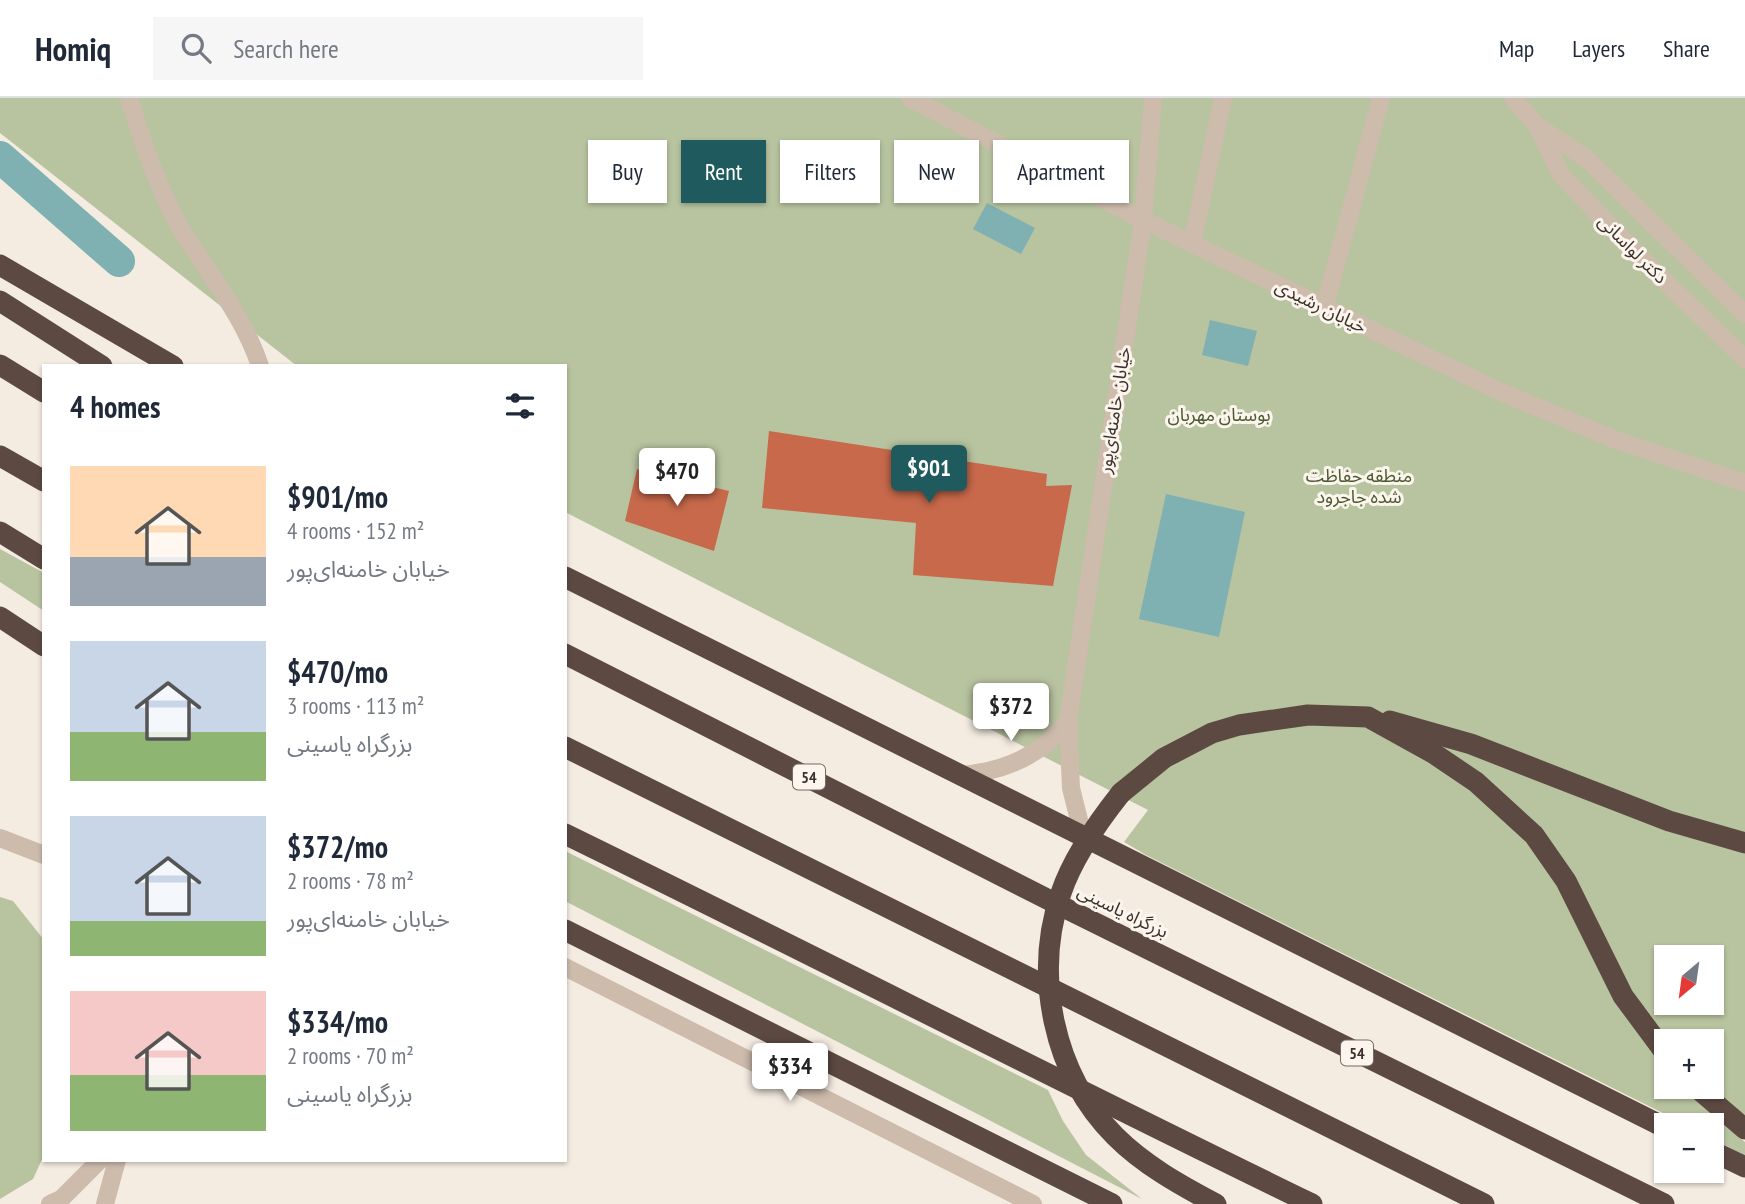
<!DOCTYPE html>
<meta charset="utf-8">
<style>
body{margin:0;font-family:"PT Sans Narrow","Noto Sans Arabic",sans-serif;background:#f6f6f7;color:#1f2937;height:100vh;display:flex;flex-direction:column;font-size:26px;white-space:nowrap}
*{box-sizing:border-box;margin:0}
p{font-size:23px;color:#747a83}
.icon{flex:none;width:38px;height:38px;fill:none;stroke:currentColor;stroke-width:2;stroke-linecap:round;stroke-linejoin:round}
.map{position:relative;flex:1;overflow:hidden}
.details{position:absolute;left:42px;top:266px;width:525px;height:798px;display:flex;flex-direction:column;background:#fff;border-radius:0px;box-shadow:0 2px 5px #0004}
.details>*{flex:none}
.banner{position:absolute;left:588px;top:42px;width:665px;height:63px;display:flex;gap:14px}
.needle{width:46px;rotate:209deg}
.tools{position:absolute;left:1654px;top:847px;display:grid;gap:14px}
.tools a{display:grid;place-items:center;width:70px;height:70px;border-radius:0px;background:#fff;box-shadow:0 2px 5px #0004;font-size:35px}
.price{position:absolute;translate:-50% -60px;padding:0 16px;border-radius:7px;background:#fff;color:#222;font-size:23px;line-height:46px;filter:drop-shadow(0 2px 4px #0008)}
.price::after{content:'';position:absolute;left:50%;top:42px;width:21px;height:16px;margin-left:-10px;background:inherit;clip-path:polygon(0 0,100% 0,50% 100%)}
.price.active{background:#1f5a5e;color:#fff}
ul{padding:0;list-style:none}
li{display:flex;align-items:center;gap:21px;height:175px;padding:0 28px}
li span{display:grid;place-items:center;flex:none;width:196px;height:140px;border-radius:0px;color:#555}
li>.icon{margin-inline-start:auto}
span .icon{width:84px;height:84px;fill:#fffc;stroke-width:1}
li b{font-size:30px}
h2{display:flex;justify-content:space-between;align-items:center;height:84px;padding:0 28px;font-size:30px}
.pill{padding:0 24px;border-radius:0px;background:#fff;box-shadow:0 2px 5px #0004;font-size:24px;line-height:63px}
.pill.active{background:#1f5a5e;color:#fff}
header{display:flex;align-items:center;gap:42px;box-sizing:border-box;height:98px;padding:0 35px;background:#fff;border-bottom:2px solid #e0e1e3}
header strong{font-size:33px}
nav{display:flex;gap:38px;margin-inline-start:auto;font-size:24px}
.search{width:490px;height:63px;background:#f6f6f7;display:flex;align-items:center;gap:18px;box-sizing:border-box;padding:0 24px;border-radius:0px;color:#747a83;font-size:26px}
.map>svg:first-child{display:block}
.green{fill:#b8c4a0;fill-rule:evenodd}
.water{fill:#7fb0b2}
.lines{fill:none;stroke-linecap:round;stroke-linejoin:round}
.canal{stroke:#7fb0b2;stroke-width:32}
.building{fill:#c8694b}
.minor{stroke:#cdbbac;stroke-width:18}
.highway{stroke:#5c4a42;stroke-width:21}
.highway-bridge{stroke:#5c4a42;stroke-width:21}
.labels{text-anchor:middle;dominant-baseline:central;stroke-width:6;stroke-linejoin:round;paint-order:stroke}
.shield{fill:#fbf5ee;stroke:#756b66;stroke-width:2}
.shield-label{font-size:16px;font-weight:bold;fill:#3b302b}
.street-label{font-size:18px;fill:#3b302b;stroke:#fbf5ee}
.park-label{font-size:18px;fill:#4a5a2e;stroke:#fbf5ee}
</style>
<header>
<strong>Homiq</strong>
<div class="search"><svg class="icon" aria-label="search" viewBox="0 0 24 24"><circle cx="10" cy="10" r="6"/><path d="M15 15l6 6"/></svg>Search here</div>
<nav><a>Map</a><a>Layers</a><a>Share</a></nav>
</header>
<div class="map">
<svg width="1745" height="1106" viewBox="0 0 1745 1106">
<rect width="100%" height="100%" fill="#f4ebe1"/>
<g class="green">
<path d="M0 0H1745V1018L1712 989V943H1666V989H1680L1745 1044V1058L1712 1040V1027H1687L1146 757 1124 744 1148 712 565 414V268H297L0 35ZM1666 859H1712V905H1666Z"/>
<path d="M0 451 44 475V513L0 484Z"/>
<path d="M565 753 1048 992 1063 1023 1086 1057 1142 1101 565 803Z"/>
<path d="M0 799 13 803 44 842V1057L33 1081 0 1101Z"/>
</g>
<g class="water">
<path d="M987 105 1035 130 1021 156 973 131Z"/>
<path d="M1210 222 1257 233 1248 268 1202 257Z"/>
<path d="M1166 396 1245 414 1219 539 1139 521Z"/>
</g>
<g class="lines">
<path class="canal" d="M0 59 119 163"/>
</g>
<g class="building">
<path d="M769 333 1047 376 1046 388 1072 387 1053 488 913 477 916 425 762 410Z"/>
<path d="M637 371 729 393 714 453 625 423Z"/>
</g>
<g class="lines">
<g class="minor">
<path d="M129 0C143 45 157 88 180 129 207 175 243 216 260 268"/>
<path d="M910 0 1143 122 1501 294 1616 342 1745 385"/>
<path d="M1513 0 1537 28 1587 61 1745 216"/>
<path d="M1539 31 1561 77 1647 166 1745 261"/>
<path d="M1192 146 1223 0"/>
<path d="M1324 211 1381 0"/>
<path d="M959 677C1004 674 1041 658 1068 623"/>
<path d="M1083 738 1071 690 1068 623 1143 122 1153 0"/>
<path d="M0 740 44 757"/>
<path d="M565 869 1033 1106"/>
<path d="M50 1106 61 1101 100 1062"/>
<path d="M105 1106 117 1062"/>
</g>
<g class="highway">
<path d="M0 167 173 268"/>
<path d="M0 203 102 268"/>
<path d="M0 267 44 294"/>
<path d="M0 358 44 383"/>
<path d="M0 434 44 461"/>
<path d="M565 479 1666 1030"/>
<path d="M0 519 44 548"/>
<path d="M565 556 1051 803 1664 1106"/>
<path d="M1390 623 1471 646 1669 723 1745 745"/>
<path d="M565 649 1484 1106"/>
<path d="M1121 695 1164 660 1212 635 1239 627 1308 617 1368 619 1433 655 1476 684 1534 737 1566 783 1623 898 1666 956"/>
<path d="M565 736C815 858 1062 985 1312 1106"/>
<path d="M565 832 1112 1106"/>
<path d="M1696 989 1745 1031"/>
<path d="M1712 1053 1745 1069"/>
</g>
<path class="highway-bridge" d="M1121 695C1098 724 1073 759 1061 795 1033 877 1053 976 1115 1038 1144 1067 1180 1087 1216 1106"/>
</g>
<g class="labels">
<g class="shield">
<rect x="793" y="666.5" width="32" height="25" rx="5"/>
<rect x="1341" y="942.5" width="32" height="25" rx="5"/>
</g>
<g class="shield-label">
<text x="809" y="679">54</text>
<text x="1357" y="955">54</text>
</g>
<g class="street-label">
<text transform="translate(1633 151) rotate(45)">دکتر لواسانی</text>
<text transform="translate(1321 208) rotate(26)">خیابان رشیدی</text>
<text transform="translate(1114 312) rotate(-81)">خیابان خامنه‌ای‌پور</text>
<text transform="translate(1123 813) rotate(26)">بزرگراه یاسینی</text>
</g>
<g class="park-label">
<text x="1219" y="316">بوستان مهربان</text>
<text x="1359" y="377">منطقه حفاظت<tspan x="1359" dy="21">شده جاجرود</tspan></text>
</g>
</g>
</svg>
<div class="tools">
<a><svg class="needle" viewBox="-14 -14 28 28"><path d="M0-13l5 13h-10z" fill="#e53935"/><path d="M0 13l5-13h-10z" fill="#747a83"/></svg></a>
<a>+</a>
<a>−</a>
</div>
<b class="price active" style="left:929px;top:407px">$901</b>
<b class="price" style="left:677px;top:410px">$470</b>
<b class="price" style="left:1011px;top:645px">$372</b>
<b class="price" style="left:790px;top:1005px">$334</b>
<div class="banner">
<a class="pill">Buy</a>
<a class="pill active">Rent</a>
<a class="pill">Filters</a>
<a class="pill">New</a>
<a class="pill">Apartment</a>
</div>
<section class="details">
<h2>4 homes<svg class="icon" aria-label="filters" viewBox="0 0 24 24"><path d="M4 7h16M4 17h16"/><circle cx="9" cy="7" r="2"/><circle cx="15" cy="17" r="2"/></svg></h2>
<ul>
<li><span style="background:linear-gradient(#ffd9b3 65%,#9aa5b1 0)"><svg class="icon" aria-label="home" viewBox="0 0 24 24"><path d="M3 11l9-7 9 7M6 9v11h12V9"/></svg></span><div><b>$901/mo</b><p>4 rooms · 152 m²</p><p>خیابان خامنه‌ای‌پور</p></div></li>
<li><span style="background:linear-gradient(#c9d6e8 65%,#8fb573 0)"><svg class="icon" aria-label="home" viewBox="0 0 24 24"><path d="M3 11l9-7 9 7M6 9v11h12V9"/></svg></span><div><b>$470/mo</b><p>3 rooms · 113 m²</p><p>بزرگراه یاسینی</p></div></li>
<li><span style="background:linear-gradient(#c9d6e8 75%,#8fb573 0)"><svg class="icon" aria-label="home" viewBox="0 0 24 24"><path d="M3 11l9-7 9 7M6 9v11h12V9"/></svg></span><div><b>$372/mo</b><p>2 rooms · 78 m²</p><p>خیابان خامنه‌ای‌پور</p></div></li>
<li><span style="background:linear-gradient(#f6c9c9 60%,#8fb573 0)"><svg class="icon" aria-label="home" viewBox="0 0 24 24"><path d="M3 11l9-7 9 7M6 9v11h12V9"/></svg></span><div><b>$334/mo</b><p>2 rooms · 70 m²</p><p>بزرگراه یاسینی</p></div></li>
</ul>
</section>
</div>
